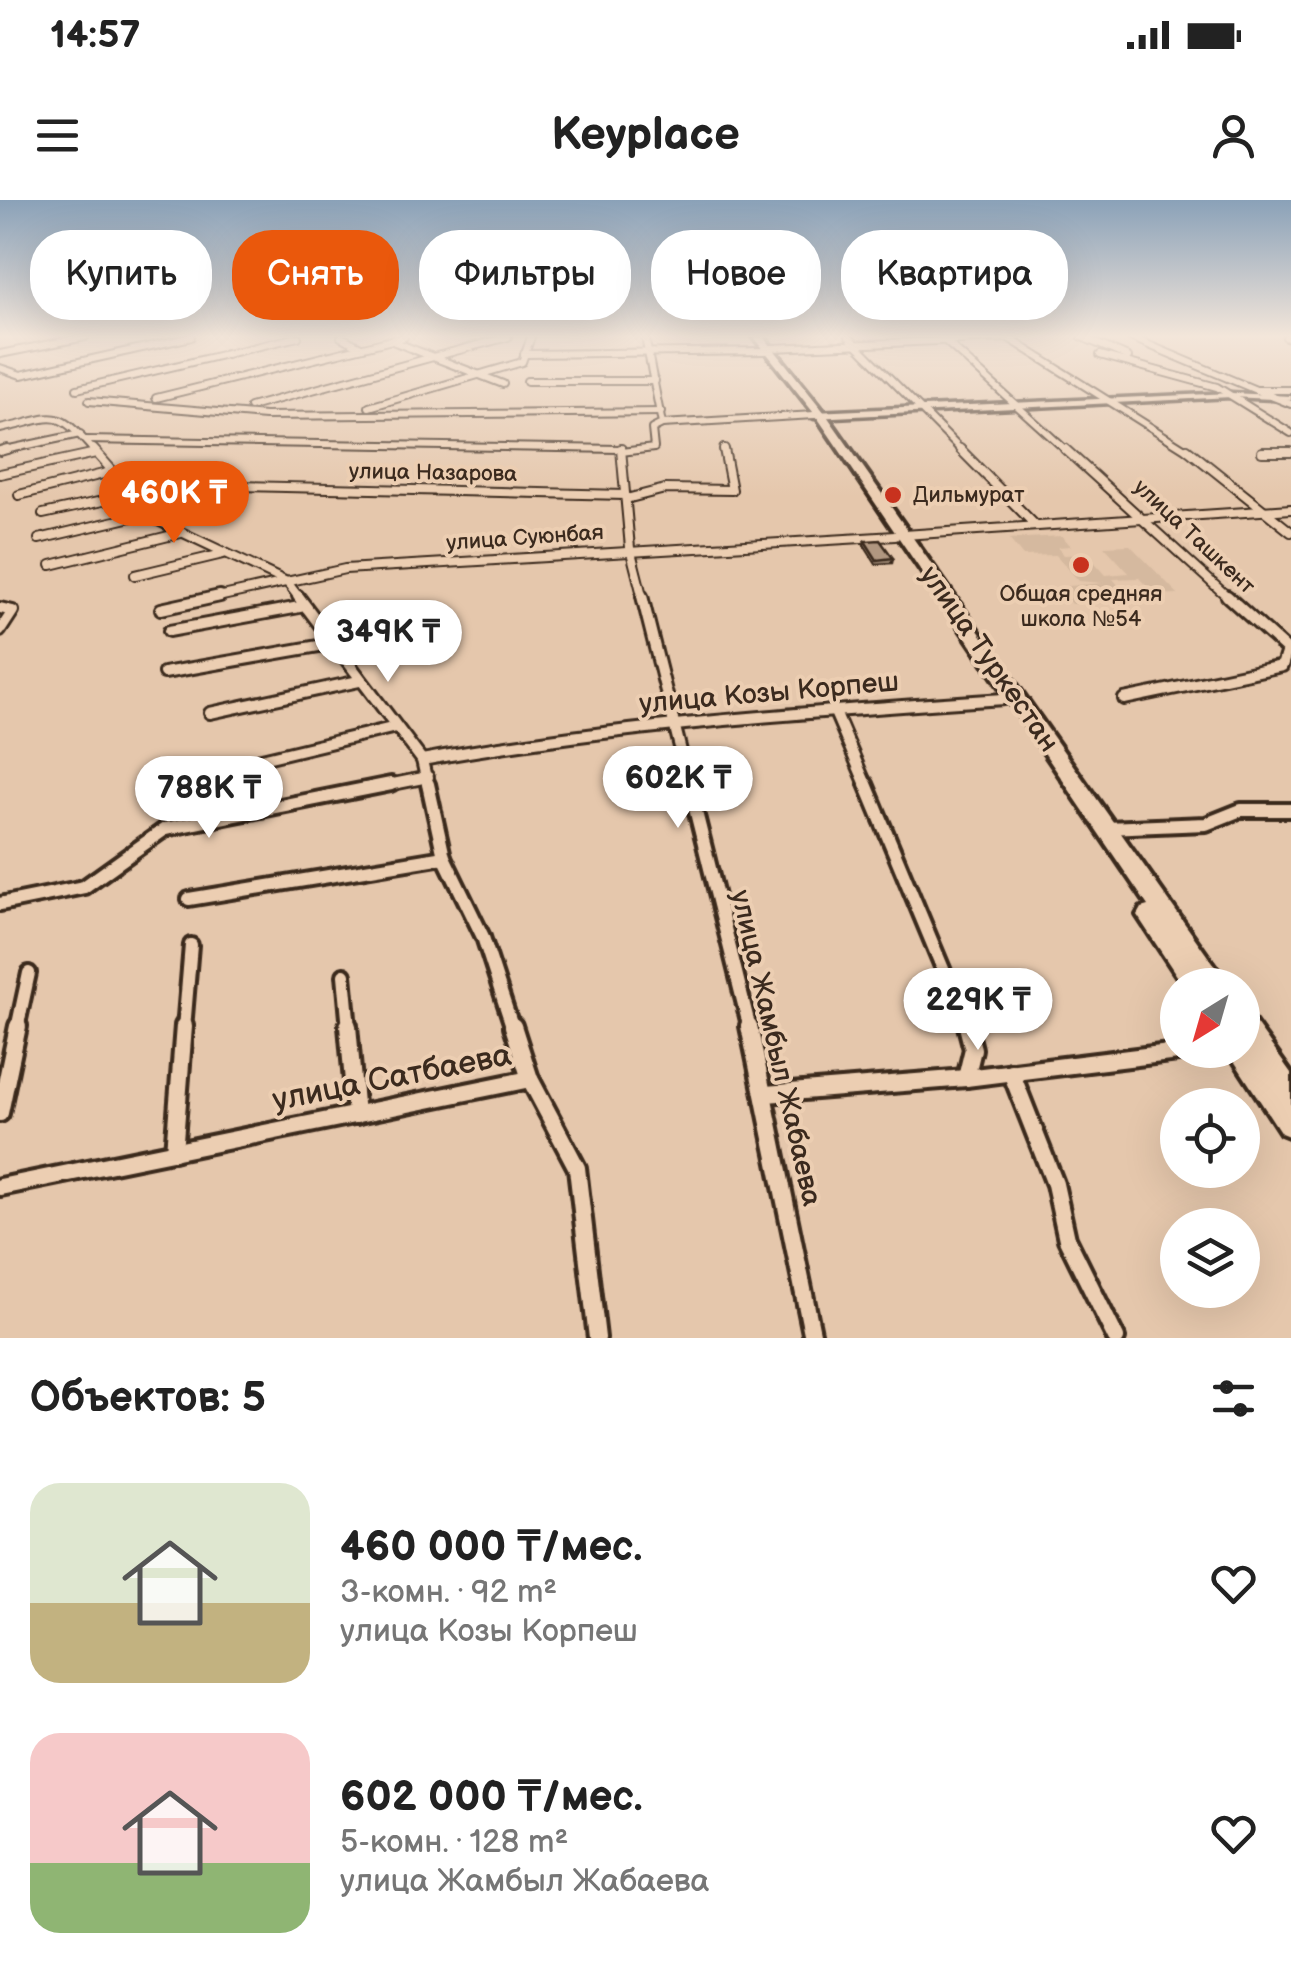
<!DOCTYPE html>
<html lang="ru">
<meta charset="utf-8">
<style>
body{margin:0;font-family:"Balsamiq Sans",sans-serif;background:#f6f6f6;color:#222;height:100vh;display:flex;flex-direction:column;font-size:38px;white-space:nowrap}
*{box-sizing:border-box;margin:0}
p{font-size:32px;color:#767676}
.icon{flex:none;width:55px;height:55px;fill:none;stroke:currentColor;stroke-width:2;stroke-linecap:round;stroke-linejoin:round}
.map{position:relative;height:1138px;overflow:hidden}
.drawer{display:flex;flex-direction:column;background:#fff;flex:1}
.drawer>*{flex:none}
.hud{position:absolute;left:30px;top:30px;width:1232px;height:90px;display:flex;gap:20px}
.needle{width:65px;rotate:217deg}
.controls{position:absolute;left:1160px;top:768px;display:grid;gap:20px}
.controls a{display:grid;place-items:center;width:100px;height:100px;border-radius:50%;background:#fff;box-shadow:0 10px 40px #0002;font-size:50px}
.price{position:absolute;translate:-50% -85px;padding:0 22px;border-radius:35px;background:#fff;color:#222;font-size:32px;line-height:65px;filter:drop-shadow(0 2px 5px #0008)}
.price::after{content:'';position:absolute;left:50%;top:60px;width:30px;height:22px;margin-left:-15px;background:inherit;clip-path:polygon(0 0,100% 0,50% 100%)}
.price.selected{background:#ea580c;color:#fff}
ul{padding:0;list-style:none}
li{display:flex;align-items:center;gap:30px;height:250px;padding:0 30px}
li span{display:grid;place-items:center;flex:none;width:280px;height:200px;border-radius:30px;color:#555}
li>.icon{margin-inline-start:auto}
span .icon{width:120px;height:120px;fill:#fffc;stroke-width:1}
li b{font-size:42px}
h2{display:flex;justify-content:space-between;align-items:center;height:120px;padding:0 30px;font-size:42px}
.tag{padding:0 35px;border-radius:40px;background:#fff;box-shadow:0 10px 40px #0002;font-size:35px;line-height:90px}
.tag.selected{background:#ea580c;color:#fff}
.status{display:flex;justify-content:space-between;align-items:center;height:70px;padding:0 50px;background:#fff;direction:ltr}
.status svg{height:28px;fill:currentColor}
header{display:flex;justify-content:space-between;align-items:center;height:130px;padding:0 30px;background:#fff;font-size:45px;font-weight:700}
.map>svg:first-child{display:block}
.built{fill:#d5b99f}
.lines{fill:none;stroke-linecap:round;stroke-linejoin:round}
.stream{stroke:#76614f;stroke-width:2.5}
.street-far4-casing{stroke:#3b2a1e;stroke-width:10}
.street-far3-casing{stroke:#3b2a1e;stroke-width:12}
.street-far2-casing{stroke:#3b2a1e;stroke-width:16}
.street-far1-casing{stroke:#3b2a1e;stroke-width:20}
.street-casing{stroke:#3b2a1e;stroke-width:24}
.secondary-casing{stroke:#3b2a1e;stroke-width:7}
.highway-casing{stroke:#3b2a1e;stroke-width:8}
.street-far4{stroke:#ecceb2;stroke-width:6}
.street-far3{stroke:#ecceb2;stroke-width:8}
.street-far2{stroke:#ecceb2;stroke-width:10}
.street-far1{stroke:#ecceb2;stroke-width:12}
.street{stroke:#ecceb2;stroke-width:16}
.secondary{fill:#ecceb2;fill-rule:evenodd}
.highway{fill:#ecceb2;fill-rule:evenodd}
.wall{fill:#98826e;stroke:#3b2a1e;stroke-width:2.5}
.building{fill:#b19780;stroke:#3b2a1e;stroke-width:2.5}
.poi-dot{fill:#c8321e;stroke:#ecceb2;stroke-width:4}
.labels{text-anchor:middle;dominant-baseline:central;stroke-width:8;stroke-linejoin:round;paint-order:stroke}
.far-street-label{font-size:22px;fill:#3b2a1e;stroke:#ecceb2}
.far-poi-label{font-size:22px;fill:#3b2a1e;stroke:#ecceb2;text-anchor:start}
.street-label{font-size:28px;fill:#3b2a1e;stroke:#ecceb2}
.near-street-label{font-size:32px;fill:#3b2a1e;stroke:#ecceb2}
</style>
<div class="status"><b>14:57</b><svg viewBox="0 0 49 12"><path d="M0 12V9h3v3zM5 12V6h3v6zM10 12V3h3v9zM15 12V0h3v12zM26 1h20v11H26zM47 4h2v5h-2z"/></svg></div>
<header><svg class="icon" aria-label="menu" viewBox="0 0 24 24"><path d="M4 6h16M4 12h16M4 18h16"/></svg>Keyplace<svg class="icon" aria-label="person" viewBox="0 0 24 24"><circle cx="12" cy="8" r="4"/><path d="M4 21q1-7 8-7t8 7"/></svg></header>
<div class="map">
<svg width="1291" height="1138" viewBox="0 0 1291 1138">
<rect width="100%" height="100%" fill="#e5c7ac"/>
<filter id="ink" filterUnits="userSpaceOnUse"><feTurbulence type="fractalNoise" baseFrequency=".01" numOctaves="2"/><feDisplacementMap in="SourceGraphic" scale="20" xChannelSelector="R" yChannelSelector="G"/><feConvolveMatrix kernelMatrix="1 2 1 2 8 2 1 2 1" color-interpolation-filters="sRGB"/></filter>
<g filter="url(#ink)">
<path class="built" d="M1062 336 1071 346 1058 347 1064 355 1087 354 1106 375 1129 373 1104 346 1130 345 1178 394 1155 395 1139 378 1113 379 1131 400 1072 404 1058 387 1103 383 1079 381 1056 355 1023 356 1009 339Z"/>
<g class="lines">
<path class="stream" d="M1154 167 1238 193"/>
<defs>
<g id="street-far4">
<path d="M341 137 361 147"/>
<path d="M849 137 963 252"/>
<path d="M941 137 1068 252"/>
<path d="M1007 137 1190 252"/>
<path d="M1082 137 1128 157"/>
<path d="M1130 137 1256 190"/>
<path d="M1286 137 1291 138"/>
<path d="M771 148 1008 138"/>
<path d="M0 154 85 137"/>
<path d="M524 154 766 151"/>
<path d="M1100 155 1217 187 1291 233"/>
<path d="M433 157 508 137"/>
<path d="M433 157 503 184"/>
<path d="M0 168 21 175 191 137"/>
<path d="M527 181H655"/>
<path d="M77 189 298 137"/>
<path d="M1291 190H1256L1291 204"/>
<path d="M156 198 404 137"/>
<path d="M89 201 265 216 661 212"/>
<path d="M250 207 433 157 390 140"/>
<path d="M369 207 522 162 531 137"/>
<path d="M662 224 814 215"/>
<path d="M0 229C58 217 54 205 95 252"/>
<path d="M85 240 621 249"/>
<path d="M724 248 725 252"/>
<path d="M0 251 80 234"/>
<path d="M621 252 654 248 652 229 662 224 645 137"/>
</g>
<g id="street-far3">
<path d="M93 249 156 320 287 382 300 399"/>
<path d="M621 249 630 348 643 399"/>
<path d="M960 249 1035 325"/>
<path d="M1065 249 1230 399"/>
<path d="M1187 249 1291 332"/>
<path d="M0 251 7 249"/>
<path d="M1262 252H1291"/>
<path d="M0 274 96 253"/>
<path d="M240 286 625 295"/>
<path d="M128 292 177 281"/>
<path d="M19 295 111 272"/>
<path d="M626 299 665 289 732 290 724 249"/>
<path d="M43 314 130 295"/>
<path d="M904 335 1291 309"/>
<path d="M39 339 149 313"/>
<path d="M51 365 181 333"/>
<path d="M135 375 223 354"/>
<path d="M209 399 345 369 895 336"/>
</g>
<g id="street-far2">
<path d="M298 396 422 560 428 587"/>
<path d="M642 396 690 587"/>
<path d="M0 408 13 411 0 431"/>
<path d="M161 409 220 396"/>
<path d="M169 431 305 406"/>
<path d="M164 473 330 444"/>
<path d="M1124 499 1282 466 1287 450 1227 396"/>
<path d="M834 510 867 587"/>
<path d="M210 513 359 481"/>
<path d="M422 560C614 525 810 512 1004 499"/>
<path d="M232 566 396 527"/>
<path d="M378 587 428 577"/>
</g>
<g id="street-far1">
<path d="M428 584 444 657 483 737 513 829"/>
<path d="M689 584 750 829"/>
<path d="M866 584 968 829"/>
<path d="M1106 628 1206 624 1241 610H1291"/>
<path d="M189 699 444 657"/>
<path d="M0 704 84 687 165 629 391 584"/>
<path d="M344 775 349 829"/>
<path d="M17 829 29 773"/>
<path d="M184 829 191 745"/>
</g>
<g id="street">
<path d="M348 826 356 915"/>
<path d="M513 826 530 879 577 968 597 1138"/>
<path d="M749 826 813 1138"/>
<path d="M1011 872 1055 984 1067 1039 1116 1138"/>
<path d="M966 878 973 849 967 826"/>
<path d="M766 894 966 878 1194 850"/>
<path d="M0 913 18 826"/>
<path d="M174 952 184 826"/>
<path d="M0 987 530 879"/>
</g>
<path id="secondary" d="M1231 193 1291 196V200L1231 197 814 218 810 215 814 212Z"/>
<g id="highway">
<path d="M754 137H764L825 213 1228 785H1183L1137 715 1141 708 1148 706 817 217Z"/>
<path d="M1242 814 1251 817 1291 873V937L1281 933 1227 850H1242Z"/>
</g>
</defs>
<use href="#street-far4" class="street-far4-casing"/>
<use href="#street-far3" class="street-far3-casing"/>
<use href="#street-far2" class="street-far2-casing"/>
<use href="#street-far1" class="street-far1-casing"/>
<use href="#street" class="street-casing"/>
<use href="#secondary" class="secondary-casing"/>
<use href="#highway" class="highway-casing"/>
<use href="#street-far4" class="street-far4"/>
<use href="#street-far3" class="street-far3"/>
<use href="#street-far2" class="street-far2"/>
<use href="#street-far1" class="street-far1"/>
<use href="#street" class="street"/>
<use href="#secondary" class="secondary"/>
<use href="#highway" class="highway"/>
</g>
<path class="wall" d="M865 341 893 358 892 363 876 364 864 345Z"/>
<path class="building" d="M880 340 893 358 877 360 865 341Z"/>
</g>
<linearGradient id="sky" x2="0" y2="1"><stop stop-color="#8aa1b8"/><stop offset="0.46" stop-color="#f3e6da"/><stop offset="1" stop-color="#f3e6da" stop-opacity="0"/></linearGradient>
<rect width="1291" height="296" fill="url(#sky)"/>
<g class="poi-dot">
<circle cx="893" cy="295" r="10"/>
<circle cx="1081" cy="365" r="10"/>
</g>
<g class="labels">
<g class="far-street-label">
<text transform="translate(433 273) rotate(1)">улица Назарова</text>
<text transform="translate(1194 337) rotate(43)">улица Ташкент</text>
<text transform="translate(525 338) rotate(-4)">улица Суюнбая</text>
</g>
<g class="far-poi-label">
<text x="913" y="295">Дильмурат</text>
<text x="1081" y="394" text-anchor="middle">Общая средняя<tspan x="1081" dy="25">школа №54</tspan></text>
</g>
<g class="street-label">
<text transform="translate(989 459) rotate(55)">улица Туркестан</text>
<text transform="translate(769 493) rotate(-5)">улица Козы Корпеш</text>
<text transform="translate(776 848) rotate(77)">улица Жамбыл Жабаева</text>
</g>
<g class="near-street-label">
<text transform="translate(392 878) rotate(-11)">улица Сатбаева</text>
</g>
</g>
</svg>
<div class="controls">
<a><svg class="needle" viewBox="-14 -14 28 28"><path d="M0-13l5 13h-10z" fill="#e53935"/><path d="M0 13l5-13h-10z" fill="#767676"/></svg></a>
<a><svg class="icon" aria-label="locate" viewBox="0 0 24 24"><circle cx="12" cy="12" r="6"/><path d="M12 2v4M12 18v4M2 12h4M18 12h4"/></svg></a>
<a><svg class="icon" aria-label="layers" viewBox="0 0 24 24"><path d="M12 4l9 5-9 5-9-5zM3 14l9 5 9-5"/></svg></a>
</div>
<b class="price selected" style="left:174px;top:346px">460K ₸</b>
<b class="price" style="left:388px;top:485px">349K ₸</b>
<b class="price" style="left:678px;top:631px">602K ₸</b>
<b class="price" style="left:209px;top:641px">788K ₸</b>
<b class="price" style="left:978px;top:853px">229K ₸</b>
<div class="hud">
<a class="tag">Купить</a>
<a class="tag selected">Снять</a>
<a class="tag">Фильтры</a>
<a class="tag">Новое</a>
<a class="tag">Квартира</a>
</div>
</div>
<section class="drawer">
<h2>Объектов: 5<svg class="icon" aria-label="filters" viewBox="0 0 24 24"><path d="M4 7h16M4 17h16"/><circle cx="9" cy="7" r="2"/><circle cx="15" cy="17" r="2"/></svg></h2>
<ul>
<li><span style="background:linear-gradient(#dfe7d0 60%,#c2b280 0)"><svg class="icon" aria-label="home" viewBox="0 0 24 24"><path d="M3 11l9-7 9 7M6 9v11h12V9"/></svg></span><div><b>460 000 ₸/мес.</b><p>3-комн. · 92 m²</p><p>улица Козы Корпеш</p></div><svg class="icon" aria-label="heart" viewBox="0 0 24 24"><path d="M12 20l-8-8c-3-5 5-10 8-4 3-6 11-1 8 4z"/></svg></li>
<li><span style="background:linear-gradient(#f6c9c9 65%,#8fb573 0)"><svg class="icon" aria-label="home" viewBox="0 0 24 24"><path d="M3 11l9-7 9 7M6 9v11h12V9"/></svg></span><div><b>602 000 ₸/мес.</b><p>5-комн. · 128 m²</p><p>улица Жамбыл Жабаева</p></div><svg class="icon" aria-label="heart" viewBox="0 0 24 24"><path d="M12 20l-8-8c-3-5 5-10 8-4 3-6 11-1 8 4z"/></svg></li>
</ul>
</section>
